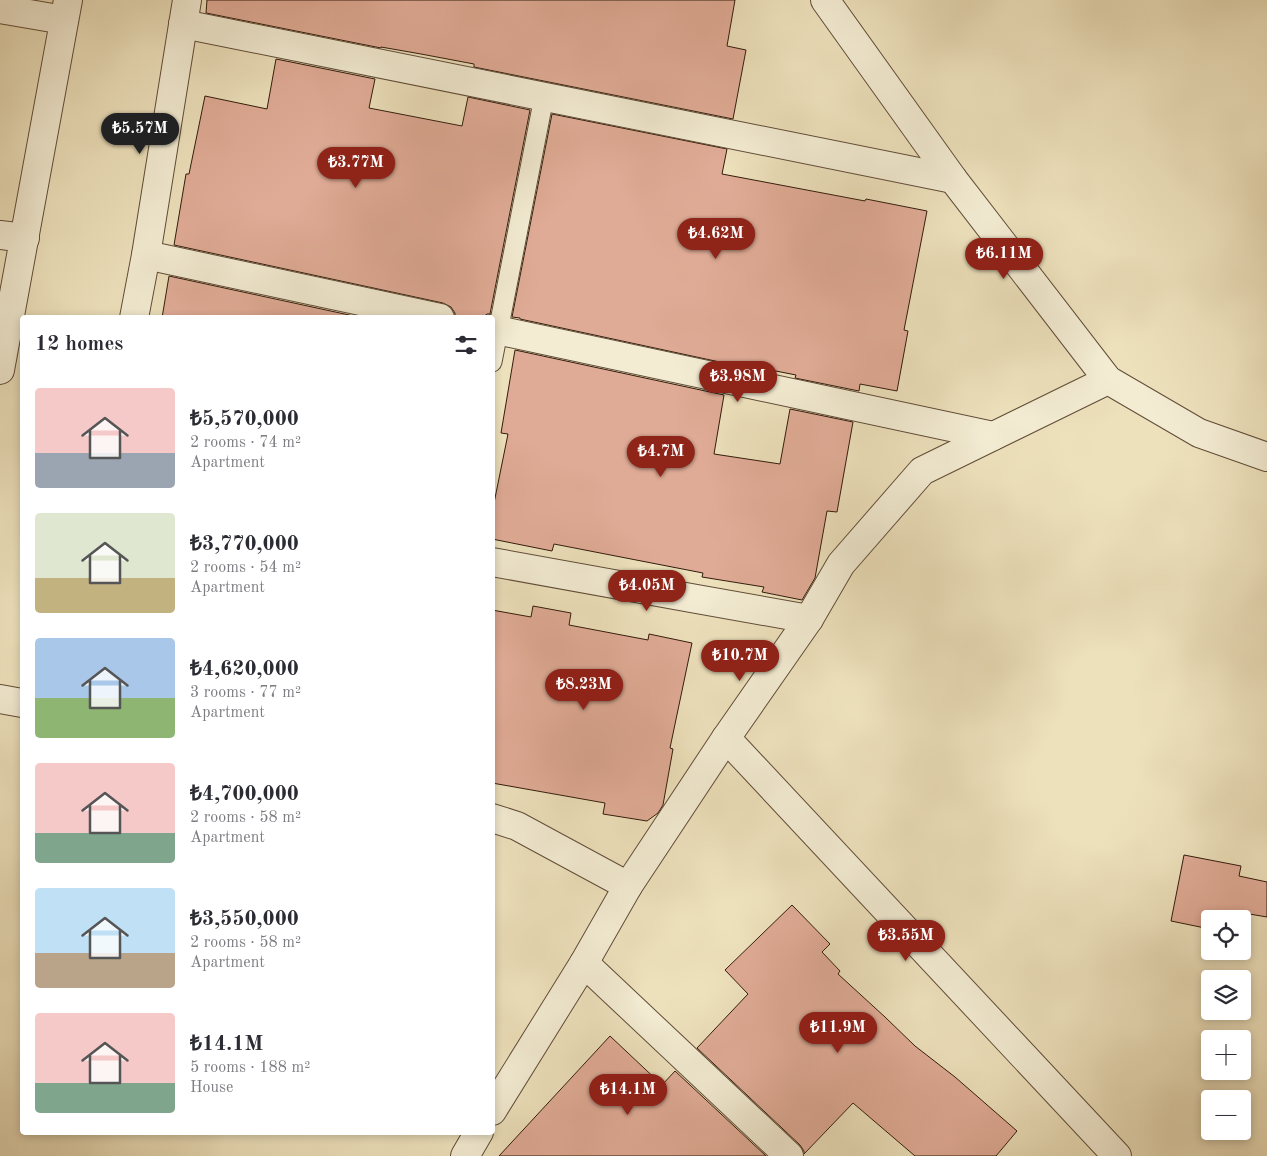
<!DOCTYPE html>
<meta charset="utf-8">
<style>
body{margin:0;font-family:"Old Standard TT",serif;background:#f2f2f3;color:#2b2b33;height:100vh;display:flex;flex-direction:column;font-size:19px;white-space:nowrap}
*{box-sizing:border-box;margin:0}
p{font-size:16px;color:#7c7c81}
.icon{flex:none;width:28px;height:28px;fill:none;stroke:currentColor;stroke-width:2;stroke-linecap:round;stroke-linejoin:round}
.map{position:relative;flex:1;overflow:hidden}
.panel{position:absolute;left:20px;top:315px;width:475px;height:820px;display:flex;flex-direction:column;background:#fff;border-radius:5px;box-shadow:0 2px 8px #0003}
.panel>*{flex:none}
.fabs{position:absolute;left:1201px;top:910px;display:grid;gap:10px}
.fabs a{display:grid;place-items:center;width:50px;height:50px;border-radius:5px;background:#fff;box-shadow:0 2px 8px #0003;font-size:25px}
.price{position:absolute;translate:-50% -42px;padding:0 11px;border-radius:18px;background:#8f2418;color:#fff;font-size:16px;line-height:32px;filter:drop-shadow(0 1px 2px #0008)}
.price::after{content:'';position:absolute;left:50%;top:30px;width:15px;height:11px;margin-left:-8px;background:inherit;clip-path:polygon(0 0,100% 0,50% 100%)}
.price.active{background:#222;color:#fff}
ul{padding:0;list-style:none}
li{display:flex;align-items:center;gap:15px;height:125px;padding:0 15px}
li span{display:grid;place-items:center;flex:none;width:140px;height:100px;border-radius:5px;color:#555}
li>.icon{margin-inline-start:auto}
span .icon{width:60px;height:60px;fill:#fffc;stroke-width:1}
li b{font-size:21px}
h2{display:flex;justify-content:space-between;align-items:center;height:60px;padding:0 15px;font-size:21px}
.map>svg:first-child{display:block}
.building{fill:#e0ab96;stroke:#321c0c}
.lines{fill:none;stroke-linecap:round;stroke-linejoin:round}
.lane-casing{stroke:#614d38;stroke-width:21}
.street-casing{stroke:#614d38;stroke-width:30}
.lane{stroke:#f3ecd3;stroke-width:19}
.street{stroke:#f3ecd3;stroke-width:28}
</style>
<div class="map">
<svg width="1267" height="1156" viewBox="0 0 1267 1156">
<rect width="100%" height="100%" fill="#ede1bc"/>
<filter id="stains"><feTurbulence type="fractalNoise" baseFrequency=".004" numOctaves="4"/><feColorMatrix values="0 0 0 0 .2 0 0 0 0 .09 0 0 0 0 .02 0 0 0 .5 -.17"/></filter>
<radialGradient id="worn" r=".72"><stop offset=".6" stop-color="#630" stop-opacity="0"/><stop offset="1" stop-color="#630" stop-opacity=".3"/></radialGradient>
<g class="building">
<path d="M207 0H735L727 46 746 50 733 119 474 67V64L421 54 381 47V48L206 13Z"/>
<path d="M276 59 375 79 369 108 462 126 468 97 530 110 490 314H487L482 318H455V313L451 307 443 303 174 245 186 174H189L205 96 267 109Z"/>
<path d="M552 114 727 149 722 174 865 201 866 199 927 211 904 330 908 331 897 391 860 384 859 391 795 378 796 375 730 362 729 364 520 319V318L512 317Z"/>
<path d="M169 276 363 318H162Z"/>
<path d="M515 350 724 395 714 454 780 464 790 409 853 422 837 512 827 511 815 578 802 600 762 592 764 587 702 577 703 573 554 544 552 551 492 539V513L508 434 501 433Z"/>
<path d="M533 606 571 613 569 625 648 640 649 634 692 643 670 748 673 749 663 805 658 813 647 821 603 814 605 803 492 783V610L531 617Z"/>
<path d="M1184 855 1241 866 1239 876 1267 882V917L1232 911 1230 919H1210V929L1171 921Z"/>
<path d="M792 905 830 944 822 952 840 971 838 974 885 1017 915 1046 955 1077 1017 1131 996 1156H915L853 1103 804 1154V1151L800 1145 697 1048 748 994 725 970Z"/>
<path d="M610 1036 662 1085 675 1071 766 1156H499Z"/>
</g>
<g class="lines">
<defs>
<path id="lane" d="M492 362 544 97"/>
<g id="street">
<path d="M825 0 953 179 1108 380 1199 433 1267 457"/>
<path d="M0 9 64 20"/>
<path d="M183 24 953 179"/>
<path d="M0 235 25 238"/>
<path d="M146 255 440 318"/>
<path d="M134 318 146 255 187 0"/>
<path d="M492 329 993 436"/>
<path d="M0 370 68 0"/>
<path d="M492 562 691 598 809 619"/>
<path d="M0 699 22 703"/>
<path d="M726 738 1117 1156"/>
<path d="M492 818 517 826 628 886"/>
<path d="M584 963 789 1156"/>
<path d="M492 1111 584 963 628 886 726 738 809 619 841 564 922 471 1108 380"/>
<path d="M465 1156 479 1132"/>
</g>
</defs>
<use href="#lane" class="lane-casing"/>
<use href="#street" class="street-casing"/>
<use href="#lane" class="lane"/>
<use href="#street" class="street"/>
</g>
<rect width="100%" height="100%" filter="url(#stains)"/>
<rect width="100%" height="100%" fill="url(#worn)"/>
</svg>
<div class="fabs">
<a><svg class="icon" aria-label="locate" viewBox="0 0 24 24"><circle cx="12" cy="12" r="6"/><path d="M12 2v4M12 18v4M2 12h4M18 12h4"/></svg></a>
<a><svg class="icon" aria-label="layers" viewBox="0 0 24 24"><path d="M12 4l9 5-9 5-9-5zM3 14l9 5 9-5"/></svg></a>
<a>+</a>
<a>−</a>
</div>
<b class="price active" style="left:140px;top:155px">₺5.57M</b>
<b class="price" style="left:356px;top:189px">₺3.77M</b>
<b class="price" style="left:716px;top:260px">₺4.62M</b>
<b class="price" style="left:1004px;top:280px">₺6.11M</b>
<b class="price" style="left:738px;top:403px">₺3.98M</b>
<b class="price" style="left:661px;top:478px">₺4.7M</b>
<b class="price" style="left:647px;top:612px">₺4.05M</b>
<b class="price" style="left:740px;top:682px">₺10.7M</b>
<b class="price" style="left:584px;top:711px">₺8.23M</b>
<b class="price" style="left:906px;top:962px">₺3.55M</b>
<b class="price" style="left:838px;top:1054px">₺11.9M</b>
<b class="price" style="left:628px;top:1116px">₺14.1M</b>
<section class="panel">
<h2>12 homes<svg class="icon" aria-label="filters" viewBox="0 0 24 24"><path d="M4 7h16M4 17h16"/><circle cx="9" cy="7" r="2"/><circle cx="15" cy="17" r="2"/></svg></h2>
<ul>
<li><span style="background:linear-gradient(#f6c9c9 65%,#9aa5b1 0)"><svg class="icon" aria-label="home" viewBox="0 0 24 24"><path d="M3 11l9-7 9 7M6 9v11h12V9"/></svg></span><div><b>₺5,570,000</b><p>2 rooms · 74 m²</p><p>Apartment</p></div></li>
<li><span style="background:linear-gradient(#dfe7d0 65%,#c2b280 0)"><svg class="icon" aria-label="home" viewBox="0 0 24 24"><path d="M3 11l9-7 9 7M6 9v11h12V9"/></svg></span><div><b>₺3,770,000</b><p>2 rooms · 54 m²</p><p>Apartment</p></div></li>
<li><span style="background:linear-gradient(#a9c7e8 60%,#8fb573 0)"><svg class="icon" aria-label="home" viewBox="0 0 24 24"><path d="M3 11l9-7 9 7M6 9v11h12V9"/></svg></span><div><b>₺4,620,000</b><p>3 rooms · 77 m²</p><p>Apartment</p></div></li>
<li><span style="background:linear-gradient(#f6c9c9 70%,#7fa58c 0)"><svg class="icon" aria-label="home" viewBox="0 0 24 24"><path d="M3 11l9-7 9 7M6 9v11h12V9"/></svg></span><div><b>₺4,700,000</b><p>2 rooms · 58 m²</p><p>Apartment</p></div></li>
<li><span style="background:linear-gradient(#bfe0f5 65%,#b9a48a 0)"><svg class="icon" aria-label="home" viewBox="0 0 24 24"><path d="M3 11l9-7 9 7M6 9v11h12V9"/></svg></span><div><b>₺3,550,000</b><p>2 rooms · 58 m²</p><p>Apartment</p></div></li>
<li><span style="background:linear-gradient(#f6c9c9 70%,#7fa58c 0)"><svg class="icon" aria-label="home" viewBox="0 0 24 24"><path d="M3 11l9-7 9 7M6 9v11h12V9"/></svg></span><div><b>₺14.1M</b><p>5 rooms · 188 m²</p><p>House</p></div></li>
</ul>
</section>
</div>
